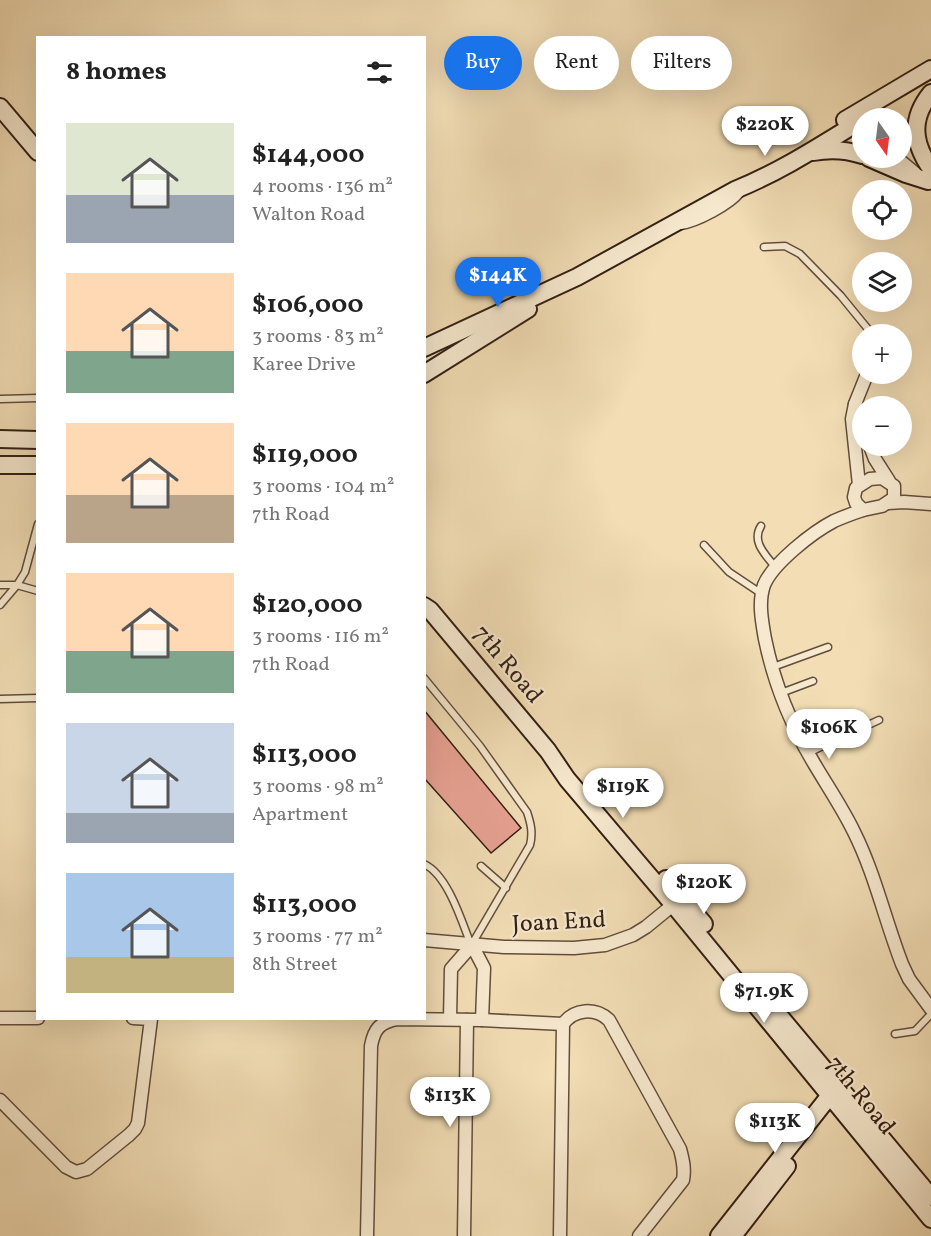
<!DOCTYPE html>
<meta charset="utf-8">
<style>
body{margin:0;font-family:Vollkorn,serif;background:#f2f2f2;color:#222;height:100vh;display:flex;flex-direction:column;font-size:22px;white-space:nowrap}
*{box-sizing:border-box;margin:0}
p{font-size:20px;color:#767676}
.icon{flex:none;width:33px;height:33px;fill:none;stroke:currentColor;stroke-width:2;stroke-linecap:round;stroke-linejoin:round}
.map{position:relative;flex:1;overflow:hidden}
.sheet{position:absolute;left:36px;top:36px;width:390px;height:984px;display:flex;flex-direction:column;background:#fff;border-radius:0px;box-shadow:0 6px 24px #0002}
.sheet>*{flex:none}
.banner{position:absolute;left:444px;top:36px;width:396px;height:54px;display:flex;gap:12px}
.needle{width:39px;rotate:166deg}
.controls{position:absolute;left:852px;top:108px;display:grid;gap:12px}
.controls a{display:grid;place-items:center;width:60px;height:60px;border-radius:50%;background:#fff;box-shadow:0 6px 24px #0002;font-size:30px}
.price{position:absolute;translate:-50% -51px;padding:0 14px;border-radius:21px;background:#fff;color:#222;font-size:20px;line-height:39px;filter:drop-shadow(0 2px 3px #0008)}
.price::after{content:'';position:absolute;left:50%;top:36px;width:18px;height:14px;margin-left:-9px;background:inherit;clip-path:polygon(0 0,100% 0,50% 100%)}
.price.current{background:#1a73e8;color:#fff}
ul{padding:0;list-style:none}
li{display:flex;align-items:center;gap:18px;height:150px;padding:0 30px}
li span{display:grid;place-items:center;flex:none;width:168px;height:120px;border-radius:0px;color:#555}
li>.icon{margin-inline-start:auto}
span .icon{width:72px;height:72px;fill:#fffc;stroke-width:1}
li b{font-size:26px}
h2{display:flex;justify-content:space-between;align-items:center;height:72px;padding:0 30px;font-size:26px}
.chip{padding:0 21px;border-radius:27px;background:#fff;box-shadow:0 6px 24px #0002;font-size:21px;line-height:54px}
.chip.current{background:#1a73e8;color:#fff}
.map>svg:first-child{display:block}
.building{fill:#e9a293;stroke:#321e13;stroke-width:1.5}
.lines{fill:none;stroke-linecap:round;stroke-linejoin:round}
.lane-casing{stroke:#624e3c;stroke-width:9}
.street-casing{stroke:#624e3c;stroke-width:15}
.secondary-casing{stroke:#321e13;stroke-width:20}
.lane{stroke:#f7e9cf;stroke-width:6}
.street{stroke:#f7e9cf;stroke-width:12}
.secondary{stroke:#f7e9cf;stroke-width:16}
.labels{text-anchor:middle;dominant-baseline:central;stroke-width:4.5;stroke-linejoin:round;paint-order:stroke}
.street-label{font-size:24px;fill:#321e13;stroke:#f7e9cf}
</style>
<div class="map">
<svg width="931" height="1236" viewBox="0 0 931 1236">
<rect width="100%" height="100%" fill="#f2ddb5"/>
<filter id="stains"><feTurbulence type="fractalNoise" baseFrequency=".00333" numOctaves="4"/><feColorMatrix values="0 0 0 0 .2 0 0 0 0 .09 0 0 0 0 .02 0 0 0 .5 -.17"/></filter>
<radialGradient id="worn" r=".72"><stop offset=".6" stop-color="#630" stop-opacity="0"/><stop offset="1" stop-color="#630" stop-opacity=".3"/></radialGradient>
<path class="building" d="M424 710 521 828 491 853 424 778Z"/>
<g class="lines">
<defs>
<g id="lane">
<path d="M681 226C697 224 731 206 741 193"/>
<path d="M764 247 785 246 800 254 841 296 872 334"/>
<path d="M1 399 38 398"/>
<path d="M761 526C751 542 766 555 775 567"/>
<path d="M704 545 729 572 762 594"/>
<path d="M0 585H17L25 572 38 524"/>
<path d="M0 605 17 585 38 591"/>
<path d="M773 667 828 647"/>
<path d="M424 678 480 746 527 812C531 824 533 833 530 845L472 944"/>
<path d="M781 693 813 681"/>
<path d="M0 699 38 698"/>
<path d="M808 753 879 720"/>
<path d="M424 864C448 875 462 922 471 945"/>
<path d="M481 866 506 888"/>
<path d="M895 1034 915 1031 931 1014"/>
</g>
<g id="street">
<path d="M897 158 915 173"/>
<path d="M855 404 862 421"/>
<path d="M870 446 875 459 889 481"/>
<path d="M882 478 894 486V498L882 506 863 510 856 503 854 497 856 488 870 479Z"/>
<path d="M859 485 852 419 855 404 867 374"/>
<path d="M888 503 904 502 931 504"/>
<path d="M863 510C854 513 843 517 834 521 813 532 773 563 764 585 758 602 762 622 765 639 774 683 792 727 815 765 828 787 843 809 854 832 875 874 885 920 902 964L909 979 931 1009"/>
<path d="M424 940 504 947 574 948 605 945 633 935 646 927 679 900"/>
<path d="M472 945 484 968 482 1020"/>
<path d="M0 1018H38"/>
<path d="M450 1019 451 969 472 945"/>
<path d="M0 1100 66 1167 76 1172 87 1169 129 1135 135 1129 138 1123 151 1019 133 1018"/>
<path d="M367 1236 371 1046C374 1029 380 1022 397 1019L482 1020 563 1024"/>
<path d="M464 1236 467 1020"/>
<path d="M560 1236 563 1024C574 1009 595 1007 609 1020L680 1149C683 1160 685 1169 683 1180L639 1236"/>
</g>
<g id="secondary">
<path d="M931 93C910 119 913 143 931 169"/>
<path d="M0 107 38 152"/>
<path d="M845 120 931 69"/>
<path d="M813 152C830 149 847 150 862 155"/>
<path d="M869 158 906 174 928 181"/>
<path d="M424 348 577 277 735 190C780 172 821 145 862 120"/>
<path d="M424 374 528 309"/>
<path d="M0 439 38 440"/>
<path d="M0 465H38"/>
<path d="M424 606 430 610 548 751 567 779 673 904 931 1219"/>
<path d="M666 879 704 924"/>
<path d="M762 995 931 1197"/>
<path d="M719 1236 835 1089"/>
<path d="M733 1236 787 1166"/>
</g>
</defs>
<use href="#lane" class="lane-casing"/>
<use href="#street" class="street-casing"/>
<use href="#secondary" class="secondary-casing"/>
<use href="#lane" class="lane"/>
<use href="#street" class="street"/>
<use href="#secondary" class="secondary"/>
</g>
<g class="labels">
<g class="street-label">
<text transform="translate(507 665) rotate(50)">7th Road</text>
<text transform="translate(559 923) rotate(-3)">Joan End</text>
<text transform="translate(860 1096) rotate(51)">7th Road</text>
</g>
</g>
<rect width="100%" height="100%" filter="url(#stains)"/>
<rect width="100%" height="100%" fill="url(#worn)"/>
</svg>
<div class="controls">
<a><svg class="needle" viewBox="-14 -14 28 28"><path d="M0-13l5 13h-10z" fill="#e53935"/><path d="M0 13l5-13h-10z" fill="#767676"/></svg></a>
<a><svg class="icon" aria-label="locate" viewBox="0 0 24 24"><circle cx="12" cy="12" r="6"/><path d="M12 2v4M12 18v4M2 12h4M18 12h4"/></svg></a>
<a><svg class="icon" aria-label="layers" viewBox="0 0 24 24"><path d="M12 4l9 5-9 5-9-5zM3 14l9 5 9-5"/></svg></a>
<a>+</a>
<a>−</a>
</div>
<b class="price" style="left:765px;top:157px">$220K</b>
<b class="price current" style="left:498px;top:308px">$144K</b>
<b class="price" style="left:829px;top:760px">$106K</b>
<b class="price" style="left:623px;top:819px">$119K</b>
<b class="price" style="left:704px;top:915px">$120K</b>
<b class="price" style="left:764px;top:1024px">$71.9K</b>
<b class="price" style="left:450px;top:1128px">$113K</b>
<b class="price" style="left:775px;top:1154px">$113K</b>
<div class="banner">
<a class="chip current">Buy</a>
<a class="chip">Rent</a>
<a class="chip">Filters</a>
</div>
<section class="sheet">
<h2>8 homes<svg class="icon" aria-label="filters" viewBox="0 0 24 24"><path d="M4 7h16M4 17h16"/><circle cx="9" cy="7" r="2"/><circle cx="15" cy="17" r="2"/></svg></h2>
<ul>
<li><span style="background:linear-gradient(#dfe7d0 60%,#9aa5b1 0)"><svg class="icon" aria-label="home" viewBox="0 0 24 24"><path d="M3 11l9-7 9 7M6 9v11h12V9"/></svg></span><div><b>$144,000</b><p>4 rooms · 136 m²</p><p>Walton Road</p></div></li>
<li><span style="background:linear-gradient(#ffd9b3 65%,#7fa58c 0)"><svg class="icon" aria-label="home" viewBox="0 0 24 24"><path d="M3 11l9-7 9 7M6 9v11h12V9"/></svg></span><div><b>$106,000</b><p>3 rooms · 83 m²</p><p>Karee Drive</p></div></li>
<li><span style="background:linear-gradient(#ffd9b3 60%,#b9a48a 0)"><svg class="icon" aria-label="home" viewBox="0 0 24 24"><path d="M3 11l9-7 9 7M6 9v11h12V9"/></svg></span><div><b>$119,000</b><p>3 rooms · 104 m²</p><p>7th Road</p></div></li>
<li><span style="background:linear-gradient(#ffd9b3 65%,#7fa58c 0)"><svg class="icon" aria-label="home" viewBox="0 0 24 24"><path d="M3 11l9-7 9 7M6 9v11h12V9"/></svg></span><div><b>$120,000</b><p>3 rooms · 116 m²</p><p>7th Road</p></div></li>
<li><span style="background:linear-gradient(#c9d6e8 75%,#9aa5b1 0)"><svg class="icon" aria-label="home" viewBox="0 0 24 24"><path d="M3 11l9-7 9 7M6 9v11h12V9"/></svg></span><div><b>$113,000</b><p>3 rooms · 98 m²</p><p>Apartment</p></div></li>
<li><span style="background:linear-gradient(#a9c7e8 70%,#c2b280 0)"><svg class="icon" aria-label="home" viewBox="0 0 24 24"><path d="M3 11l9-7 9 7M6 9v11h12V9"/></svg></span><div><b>$113,000</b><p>3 rooms · 77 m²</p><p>8th Street</p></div></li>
</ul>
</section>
</div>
